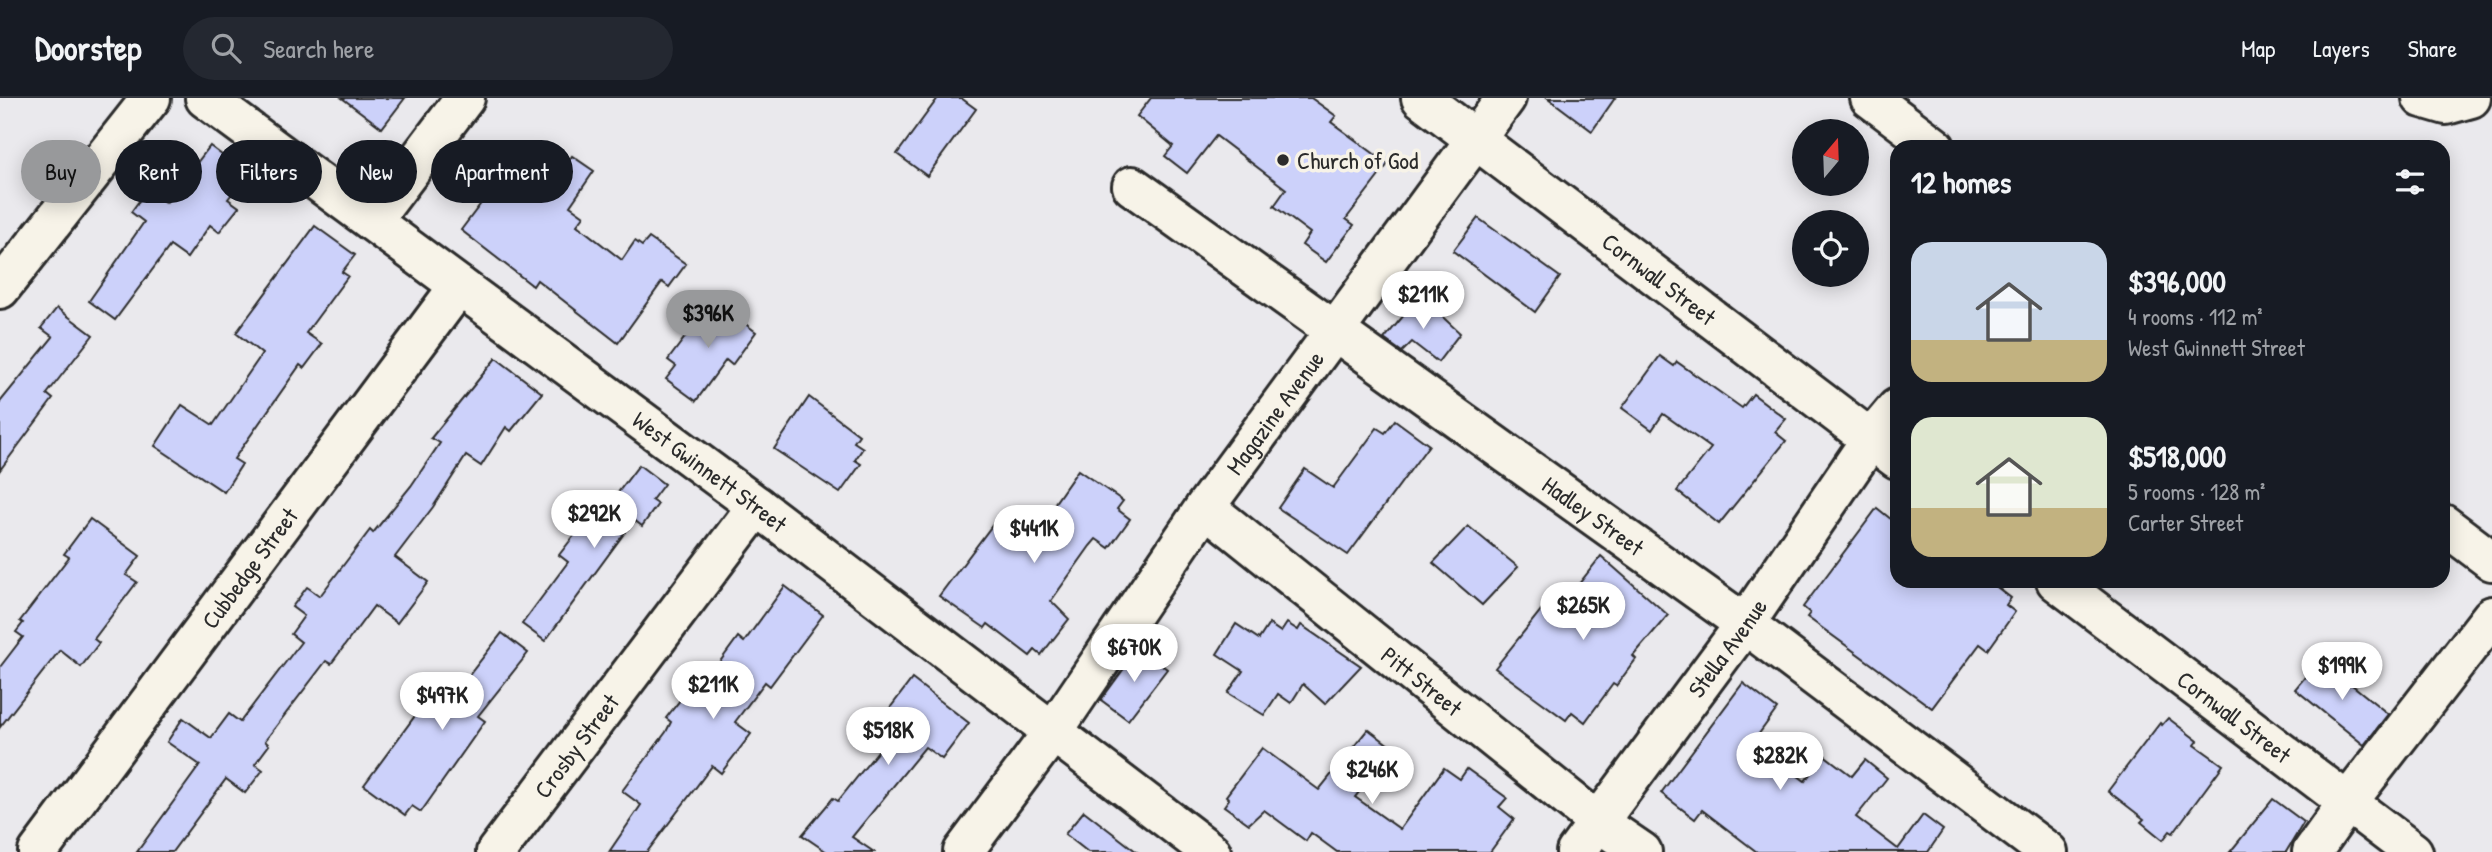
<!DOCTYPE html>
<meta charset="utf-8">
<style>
body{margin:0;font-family:"Patrick Hand",sans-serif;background:#242831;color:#f1f3f6;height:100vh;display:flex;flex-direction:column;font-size:26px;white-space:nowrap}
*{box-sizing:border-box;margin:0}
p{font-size:23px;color:#9ea1a6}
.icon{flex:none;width:38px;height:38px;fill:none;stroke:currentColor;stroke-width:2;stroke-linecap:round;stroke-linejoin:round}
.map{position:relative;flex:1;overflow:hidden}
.sheet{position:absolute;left:1890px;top:42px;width:560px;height:448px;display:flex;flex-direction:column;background:#171b24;border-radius:21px;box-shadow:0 4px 18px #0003}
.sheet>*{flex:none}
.top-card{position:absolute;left:21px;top:42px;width:665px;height:63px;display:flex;gap:14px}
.needle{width:46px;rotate:19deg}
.tools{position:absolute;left:1792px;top:21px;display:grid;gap:14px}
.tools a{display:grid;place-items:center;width:77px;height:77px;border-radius:50%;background:#171b24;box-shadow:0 4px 18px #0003;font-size:35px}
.price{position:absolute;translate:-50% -60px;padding:0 16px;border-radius:24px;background:#fff;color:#222;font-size:23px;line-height:46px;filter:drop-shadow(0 2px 4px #0008)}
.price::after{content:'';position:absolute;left:50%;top:42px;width:21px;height:16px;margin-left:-10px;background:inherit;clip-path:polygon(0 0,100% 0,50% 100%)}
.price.current{background:#98999b;color:#111}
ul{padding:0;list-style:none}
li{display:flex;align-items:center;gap:21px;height:175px;padding:0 21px}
li span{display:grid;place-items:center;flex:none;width:196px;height:140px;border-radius:21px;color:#555}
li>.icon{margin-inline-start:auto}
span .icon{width:84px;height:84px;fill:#fffc;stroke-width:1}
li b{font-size:30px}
h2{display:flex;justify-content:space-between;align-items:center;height:84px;padding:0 21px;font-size:30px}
.chip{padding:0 24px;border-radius:32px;background:#171b24;box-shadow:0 4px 18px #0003;font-size:24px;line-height:63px}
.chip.current{background:#98999b;color:#111}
header{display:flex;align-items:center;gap:42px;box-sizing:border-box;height:98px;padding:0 35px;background:#171b24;border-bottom:2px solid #363941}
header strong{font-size:33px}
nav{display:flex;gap:38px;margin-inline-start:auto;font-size:24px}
.search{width:490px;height:63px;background:#242831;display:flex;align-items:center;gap:18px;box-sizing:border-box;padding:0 24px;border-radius:38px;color:#9ea1a6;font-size:26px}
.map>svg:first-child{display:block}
.building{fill:#ccd1fa;stroke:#2b2b2b;stroke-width:2}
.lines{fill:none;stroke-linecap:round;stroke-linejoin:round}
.minor-casing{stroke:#2b2b2b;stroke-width:44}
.major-casing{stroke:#2b2b2b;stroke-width:44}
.minor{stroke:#f7f3e8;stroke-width:38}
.major{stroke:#f7f3e8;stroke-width:38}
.poi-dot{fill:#2b2b2b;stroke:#f7f3e8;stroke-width:2.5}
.labels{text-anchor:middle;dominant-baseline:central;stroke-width:7;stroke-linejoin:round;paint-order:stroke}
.poi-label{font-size:24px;fill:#2b2b2b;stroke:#f7f3e8;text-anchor:start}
.street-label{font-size:24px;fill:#2b2b2b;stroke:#f7f3e8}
</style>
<header>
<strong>Doorstep</strong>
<div class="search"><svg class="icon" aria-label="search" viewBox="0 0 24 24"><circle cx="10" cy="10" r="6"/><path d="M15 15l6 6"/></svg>Search here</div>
<nav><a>Map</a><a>Layers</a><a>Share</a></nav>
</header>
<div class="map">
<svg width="2492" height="754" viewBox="0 0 2492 754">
<rect width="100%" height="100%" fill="#eae9ed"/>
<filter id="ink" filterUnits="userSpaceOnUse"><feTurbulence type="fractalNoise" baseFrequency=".0143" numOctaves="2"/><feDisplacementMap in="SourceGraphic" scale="14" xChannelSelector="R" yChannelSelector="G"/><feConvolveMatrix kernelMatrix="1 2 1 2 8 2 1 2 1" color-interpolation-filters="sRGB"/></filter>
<g filter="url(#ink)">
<g class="building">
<path d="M342 0H405L382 30Z"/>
<path d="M938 0H961L976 11 927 78 897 56Z"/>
<path d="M1151 0H1311L1336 18 1331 24 1388 66 1346 121 1354 127 1326 164 1302 147 1310 135 1274 108 1286 91 1216 38 1187 75 1165 58 1173 48 1137 18Z"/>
<path d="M1548 0H1615L1592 33Z"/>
<path d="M210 48 247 76 228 101 239 109 219 134 210 127 187 160 170 148 115 222 89 203 144 124 131 114 147 92 166 105Z"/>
<path d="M545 49 567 65 572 58 594 73 570 108 584 118 577 127 622 162 635 143 642 148 649 140 686 166 669 189 662 184 618 245 537 182 533 188 461 132 513 63 527 73Z"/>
<path d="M1478 120 1560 179 1535 214 1453 153Z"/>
<path d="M315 128 355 157 342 174 348 178 306 235 322 246 304 270 300 267 234 361 242 366 224 394 155 348 182 307 213 327 262 256 236 235Z"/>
<path d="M1420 198 1460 235 1438 264 1412 244 1402 254 1384 241Z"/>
<path d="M713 202 756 234 732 267 726 262 696 303 666 281 676 268 668 262Z"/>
<path d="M57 210 93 237 47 296 53 301 0 372V304L53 239 41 230Z"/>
<path d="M1660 258 1674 268 1677 264 1742 310 1753 296 1786 321 1775 334 1786 343 1719 426 1677 393 1711 350 1663 316 1652 332 1622 310Z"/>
<path d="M496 260 542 295 511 333 506 329 481 368 466 358 433 409 395 459 428 484 397 525 374 508 331 566 326 563 265 643 269 647 255 666 263 672 245 695 226 681 172 754H137L200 667 167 644 183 620 211 640 229 616 240 624 301 544 291 536 304 518 292 509 307 489 320 498 370 432 373 435 411 388 440 345 431 340Z"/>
<path d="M809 299 859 337 854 344 863 350 855 362 861 366 840 395 774 351Z"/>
<path d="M1395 322 1429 347 1348 457 1278 410 1305 371 1333 390 1377 330 1385 335Z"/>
<path d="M639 367 664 386 652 402 658 406 642 428 634 422 545 543 522 526 568 464 559 457 587 421 594 426Z"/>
<path d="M1078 372 1123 403 1117 411 1130 421 1109 450 1096 441 1090 448 1051 503 1069 521 1041 557 1035 552 1030 558 988 526 985 530 939 498 1000 417 1031 439Z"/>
<path d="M1877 410 1897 426V483H1989L2011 500 2006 507 2015 514 1988 552 1980 546 1932 610 1807 519 1810 515 1803 509Z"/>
<path d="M90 421 140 458 126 477 137 484 94 541 99 545 81 569 60 552 0 629V569L23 539 16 534 23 525 20 523 69 459 64 456Z"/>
<path d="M1468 428 1518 469 1482 507 1433 465Z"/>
<path d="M1601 458 1668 517 1633 558 1636 561 1616 588 1613 586 1585 624 1572 614 1566 622 1495 570 1557 492 1567 501Z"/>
<path d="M785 488 823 517 770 588 765 584 735 624 751 636 721 675 712 668 647 754H609L641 707 622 693 666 634 671 624 666 620 681 601 685 604 694 593 697 595 738 539 744 544Z"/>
<path d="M1287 525 1298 532 1301 527 1361 568 1325 606 1303 586 1291 605 1278 596 1264 617 1228 595 1243 573 1217 556 1236 526 1259 541 1269 526 1281 534Z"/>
<path d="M502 535 528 555 478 618 485 623 421 714 412 708 405 717 364 687 437 588 452 599Z"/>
<path d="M1139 550 1167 571 1128 622 1101 602Z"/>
<path d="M2320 561 2388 616 2364 647 2295 591Z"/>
<path d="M912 581 969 625 942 661 925 649 852 739 874 754H827L802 737 833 700 838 703 898 628 884 618Z"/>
<path d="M1743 585 1777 611 1753 644 1805 683 1824 657 1852 678 1865 662 1887 680 1856 719 1898 751 1923 717 1943 732 1928 754H1757L1702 712 1695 721 1661 695Z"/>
<path d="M2168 620 2198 643 2195 647 2223 667 2173 735 2170 733 2163 742 2141 724 2144 721 2108 693 2160 625 2162 627Z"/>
<path d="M1368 631 1394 651 1355 699 1400 731 1444 670 1460 681 1467 671 1507 700 1499 709 1514 721 1490 754H1337L1311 735 1306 743 1264 712 1249 726 1224 708 1229 701 1226 698 1262 650 1319 692Z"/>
<path d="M2273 701 2304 724 2286 754H2230Z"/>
<path d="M1084 713 1137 754H1088L1065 736Z"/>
</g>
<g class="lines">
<defs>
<g id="minor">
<path id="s1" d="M1421 0 1897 361"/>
<path d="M1870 0 1935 49"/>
<path d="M2422 0 2446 7 2471 0"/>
<path id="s2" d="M1132 88 1745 526 2048 754"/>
<path d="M372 123 465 0"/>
<path d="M0 191 151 0"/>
<path id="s3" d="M1205 409 1598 724 1642 754"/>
<path d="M2443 426 2492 463"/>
<path id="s4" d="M2056 483 2413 754"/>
<path id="s5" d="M38 754 459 188"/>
<path id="s6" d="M496 754 757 408"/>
<path id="s7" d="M963 754 1052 635 1205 409 1506 0"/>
<path id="s8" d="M1576 754 1745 526 1871 341 1897 310"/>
<path d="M2312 754 2347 705 2492 518"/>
</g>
<g id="major">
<path id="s9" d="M205 0 757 408 1211 754"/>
</g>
</defs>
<use href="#minor" class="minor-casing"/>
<use href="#major" class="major-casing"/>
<use href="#minor" class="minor"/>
<use href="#major" class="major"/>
</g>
</g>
<circle class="poi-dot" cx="1283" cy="62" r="7"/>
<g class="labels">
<g class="poi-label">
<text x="1297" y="62">Church of God</text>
</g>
<g class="street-label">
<text stroke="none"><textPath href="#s1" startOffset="299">Cornwall Street</textPath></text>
<text stroke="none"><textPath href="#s7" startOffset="539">Magazine Avenue</textPath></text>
<text stroke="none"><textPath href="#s9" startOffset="628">West Gwinnett Street</textPath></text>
<text stroke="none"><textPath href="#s2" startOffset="567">Hadley Street</textPath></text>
<text stroke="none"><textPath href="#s5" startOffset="354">Cubbedge Street</textPath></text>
<text stroke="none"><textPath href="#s8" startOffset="254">Stella Avenue</textPath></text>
<text stroke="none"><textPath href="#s3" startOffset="278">Pitt Street</textPath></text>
<text stroke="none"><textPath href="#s4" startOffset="224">Cornwall Street</textPath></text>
<text stroke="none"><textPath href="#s6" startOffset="133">Crosby Street</textPath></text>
</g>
</g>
</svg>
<div class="tools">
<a><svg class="needle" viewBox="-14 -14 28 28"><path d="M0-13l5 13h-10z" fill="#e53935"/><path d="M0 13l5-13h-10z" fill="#9ea1a6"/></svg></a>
<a><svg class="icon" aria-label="locate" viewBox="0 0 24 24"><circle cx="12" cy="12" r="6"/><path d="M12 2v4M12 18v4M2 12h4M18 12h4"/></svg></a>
</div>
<b class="price" style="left:1423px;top:233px">$211K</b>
<b class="price current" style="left:708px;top:252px">$396K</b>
<b class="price" style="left:594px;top:452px">$292K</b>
<b class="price" style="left:1034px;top:467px">$441K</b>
<b class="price" style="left:1583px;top:544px">$265K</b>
<b class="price" style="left:1134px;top:586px">$670K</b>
<b class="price" style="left:2342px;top:604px">$199K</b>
<b class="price" style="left:713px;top:623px">$211K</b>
<b class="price" style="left:442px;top:634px">$497K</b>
<b class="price" style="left:888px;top:669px">$518K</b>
<b class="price" style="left:1780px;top:694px">$282K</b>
<b class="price" style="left:1372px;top:708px">$246K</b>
<div class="top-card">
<a class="chip current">Buy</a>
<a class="chip">Rent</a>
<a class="chip">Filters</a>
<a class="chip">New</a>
<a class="chip">Apartment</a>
</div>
<section class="sheet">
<h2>12 homes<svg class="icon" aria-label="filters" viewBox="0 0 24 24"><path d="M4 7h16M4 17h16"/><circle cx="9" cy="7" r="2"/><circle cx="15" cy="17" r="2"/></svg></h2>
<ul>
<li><span style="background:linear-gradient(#c9d6e8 70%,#c2b280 0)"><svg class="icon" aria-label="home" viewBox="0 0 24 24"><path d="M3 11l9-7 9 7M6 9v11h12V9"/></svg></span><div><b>$396,000</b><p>4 rooms · 112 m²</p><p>West Gwinnett Street</p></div></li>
<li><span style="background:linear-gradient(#dfe7d0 65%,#c2b280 0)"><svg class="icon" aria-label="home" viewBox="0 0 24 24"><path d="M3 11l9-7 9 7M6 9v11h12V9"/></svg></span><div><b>$518,000</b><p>5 rooms · 128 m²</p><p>Carter Street</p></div></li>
</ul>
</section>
</div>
